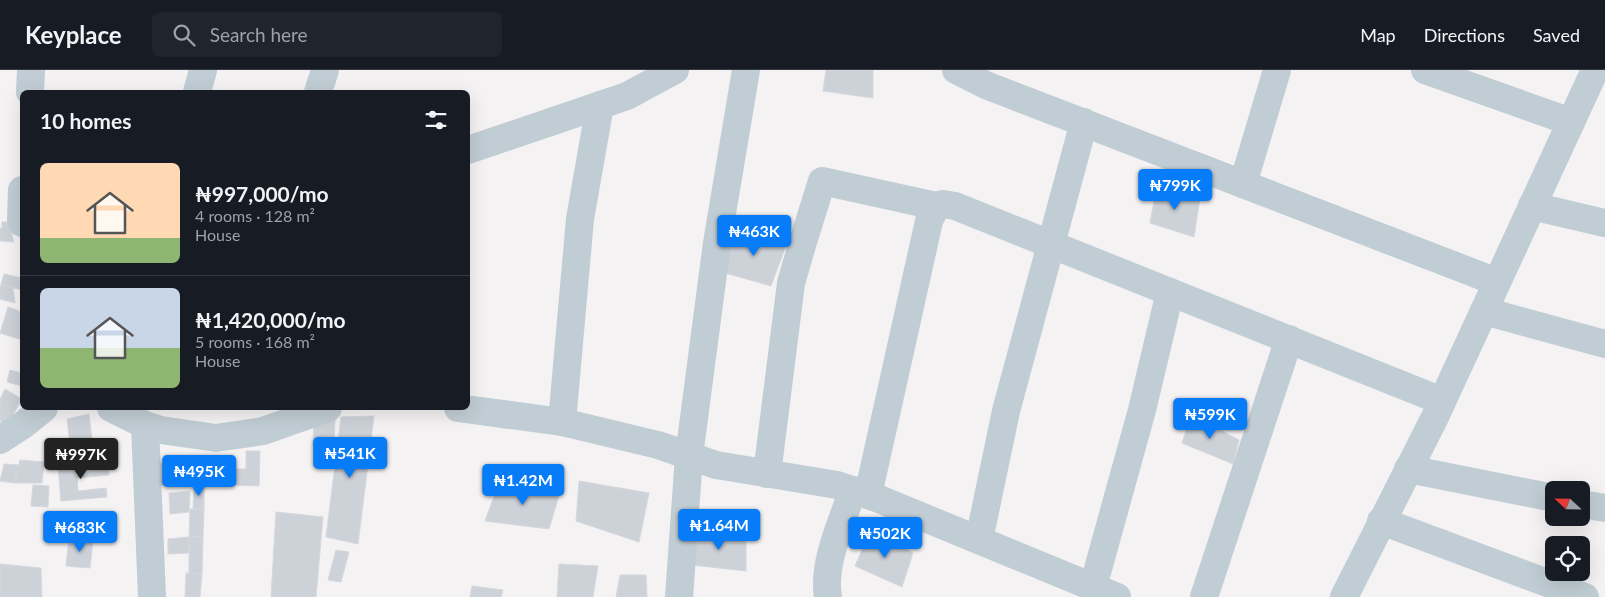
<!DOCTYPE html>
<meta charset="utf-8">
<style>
body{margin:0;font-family:Lato,sans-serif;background:#20242c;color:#f1f3f6;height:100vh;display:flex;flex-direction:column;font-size:19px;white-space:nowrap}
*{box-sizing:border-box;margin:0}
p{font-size:16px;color:#9ea1a6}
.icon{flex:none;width:28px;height:28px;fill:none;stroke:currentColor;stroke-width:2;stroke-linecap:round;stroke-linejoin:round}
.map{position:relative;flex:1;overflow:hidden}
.panel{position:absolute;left:20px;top:20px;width:450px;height:320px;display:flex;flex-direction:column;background:#171b24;border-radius:8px;box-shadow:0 5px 20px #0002}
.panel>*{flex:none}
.needle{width:32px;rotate:292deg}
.buttons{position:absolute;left:1545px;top:411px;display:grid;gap:10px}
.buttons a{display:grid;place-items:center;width:45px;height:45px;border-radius:8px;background:#171b24;box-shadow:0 5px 20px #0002;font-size:25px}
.price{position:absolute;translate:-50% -42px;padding:0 11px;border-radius:5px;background:#077cf9;color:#fff;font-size:16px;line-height:32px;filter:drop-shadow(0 1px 2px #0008)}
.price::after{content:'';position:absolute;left:50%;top:30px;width:15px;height:11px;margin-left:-8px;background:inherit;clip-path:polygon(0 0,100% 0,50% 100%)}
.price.on{background:#222;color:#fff}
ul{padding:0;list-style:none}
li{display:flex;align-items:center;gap:15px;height:125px;padding:0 20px}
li+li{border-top:1px solid #363941}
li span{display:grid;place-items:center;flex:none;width:140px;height:100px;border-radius:8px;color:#555}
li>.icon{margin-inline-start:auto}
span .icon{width:60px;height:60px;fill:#fffc;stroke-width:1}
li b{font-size:21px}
h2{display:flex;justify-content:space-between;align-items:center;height:60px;padding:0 20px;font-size:21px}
header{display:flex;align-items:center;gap:30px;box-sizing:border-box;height:70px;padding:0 25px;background:#171b24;border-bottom:1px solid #363941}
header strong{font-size:24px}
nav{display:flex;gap:28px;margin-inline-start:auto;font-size:18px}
.search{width:350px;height:45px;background:#20242c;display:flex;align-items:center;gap:12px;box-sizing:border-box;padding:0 18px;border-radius:8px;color:#9ea1a6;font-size:19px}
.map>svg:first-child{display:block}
.building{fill:#cdd1d8;stroke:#d5d8de}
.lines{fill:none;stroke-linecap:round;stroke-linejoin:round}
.minor{stroke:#c1cdd4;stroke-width:28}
</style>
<header>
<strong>Keyplace</strong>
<div class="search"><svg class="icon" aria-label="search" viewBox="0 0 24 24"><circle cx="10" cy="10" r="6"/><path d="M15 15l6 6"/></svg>Search here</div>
<nav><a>Map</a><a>Directions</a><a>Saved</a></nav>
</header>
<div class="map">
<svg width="1605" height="527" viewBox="0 0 1605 527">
<rect width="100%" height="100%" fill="#f4f2f2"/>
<g class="building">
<path d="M826 0H873V28L823 21Z"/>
<path d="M1157 115 1200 128 1194 167 1150 153Z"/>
<path d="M2 152H8L14 172 0 171V158H2Z"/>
<path d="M734 155 786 176 771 216 725 203Z"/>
<path d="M4 204 22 208V220L1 215Z"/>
<path d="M0 215 13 218 15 233 0 229Z"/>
<path d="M8 237 22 242V270L0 263Z"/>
<path d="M10 300 22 303V316L7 312Z"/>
<path d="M5 319 22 329 7 355 0 351V329Z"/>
<path d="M89 344 92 371 70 374 67 349Z"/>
<path d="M1191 345 1239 370 1233 394 1182 373Z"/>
<path d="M374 346 358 474 326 467 341 347Z"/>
<path d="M314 349 335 350 334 375H313Z"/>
<path d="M246 381H260L259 416 232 415V399H246Z"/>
<path d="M20 390 44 392 42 413H14Z"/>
<path d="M108 391 109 405 77 408 78 421 106 418 107 427 61 431 58 396Z"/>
<path d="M155 393 205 394 204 415H155Z"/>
<path d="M4 394 19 395 14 413 0 411Z"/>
<path d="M500 410 560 422 549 459 485 451Z"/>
<path d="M579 411 649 423 639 472 576 451Z"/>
<path d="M33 415 49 416 48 437 31 436Z"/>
<path d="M194 415H204V439H193Z"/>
<path d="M190 421 189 442 170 444 169 423Z"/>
<path d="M190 439H204L203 467H189Z"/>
<path d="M276 442 323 447 316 527H271Z"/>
<path d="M696 457 746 470V501L692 495Z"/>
<path d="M871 460 913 483 902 517 855 496Z"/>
<path d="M189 467H203L202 504H189Z"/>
<path d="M189 467V483L168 484V469Z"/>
<path d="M69 468 93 470 90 498 66 496Z"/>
<path d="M336 480 349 482 341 512 328 510Z"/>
<path d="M0 494 41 498 42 527H0Z"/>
<path d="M559 494 598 496 593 527H557Z"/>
<path d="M186 503 202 504 200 527H185Z"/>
<path d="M620 505H646L647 527H616Z"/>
<path d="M472 516 503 520 501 527H470Z"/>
</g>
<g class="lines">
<g class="minor">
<path d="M956 0 988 16 1497 212"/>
<path d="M1425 0 1571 52"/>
<path d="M30 22 31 0"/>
<path d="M197 22 203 0"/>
<path d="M318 22 325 0"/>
<path d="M468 80 627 26 675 0"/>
<path d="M1243 114 1277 0"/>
<path d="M22 120 21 149 22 153"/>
<path d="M1532 136 1605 153"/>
<path d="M1484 241 1605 274"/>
<path d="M111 338 145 355 161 360 216 368 263 361 328 338"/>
<path d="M458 338 562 352 658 375 716 395 837 415 879 429 1117 527"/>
<path d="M562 352 580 149 600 35"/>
<path d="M145 355 152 527"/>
<path d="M0 370 23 355 44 338"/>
<path d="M1408 399 1554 428"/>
<path d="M767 404 791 213 802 175 822 111 936 136"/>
<path d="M868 425 929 151 936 136 943 134 955 136 1442 331"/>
<path d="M1581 434 1605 438"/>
<path d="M1381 451 1585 527"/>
<path d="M979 470 1006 341 1084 52"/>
<path d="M1093 517 1142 340 1170 222"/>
<path d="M679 527 689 386 717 173 746 0"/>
<path d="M828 527C822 494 842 452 853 420"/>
<path d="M1204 527 1289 269"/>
<path d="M1344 527 1435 347 1595 0"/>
</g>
</g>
</svg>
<div class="buttons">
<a><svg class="needle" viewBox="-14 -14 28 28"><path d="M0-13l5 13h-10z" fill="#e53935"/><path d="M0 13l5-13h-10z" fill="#9ea1a6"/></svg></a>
<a><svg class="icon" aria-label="locate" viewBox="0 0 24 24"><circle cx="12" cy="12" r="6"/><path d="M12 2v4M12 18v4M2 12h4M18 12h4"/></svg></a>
</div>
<b class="price" style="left:1175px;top:141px">₦799K</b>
<b class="price" style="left:754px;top:187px">₦463K</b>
<b class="price" style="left:1210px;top:370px">₦599K</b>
<b class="price" style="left:350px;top:409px">₦541K</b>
<b class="price on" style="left:81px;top:410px">₦997K</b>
<b class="price" style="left:199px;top:427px">₦495K</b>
<b class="price" style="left:523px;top:436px">₦1.42M</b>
<b class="price" style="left:719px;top:481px">₦1.64M</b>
<b class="price" style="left:80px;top:483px">₦683K</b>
<b class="price" style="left:885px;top:489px">₦502K</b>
<section class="panel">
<h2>10 homes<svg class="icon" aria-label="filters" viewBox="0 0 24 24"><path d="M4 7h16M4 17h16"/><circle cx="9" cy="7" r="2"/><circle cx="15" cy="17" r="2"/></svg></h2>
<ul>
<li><span style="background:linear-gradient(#ffd9b3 75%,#8fb573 0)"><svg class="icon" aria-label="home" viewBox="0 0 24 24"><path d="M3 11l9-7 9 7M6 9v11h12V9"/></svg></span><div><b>₦997,000/mo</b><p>4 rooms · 128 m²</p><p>House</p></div></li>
<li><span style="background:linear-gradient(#c9d6e8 60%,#8fb573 0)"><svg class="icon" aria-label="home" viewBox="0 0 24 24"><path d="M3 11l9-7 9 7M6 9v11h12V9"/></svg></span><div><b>₦1,420,000/mo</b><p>5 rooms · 168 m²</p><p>House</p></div></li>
</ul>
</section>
</div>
